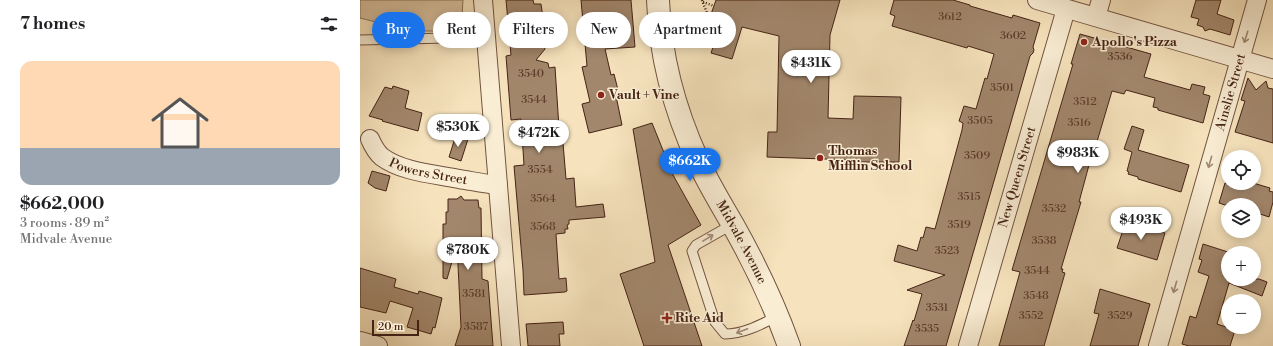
<!DOCTYPE html>
<meta charset="utf-8">
<style>
body{margin:0;font-family:"Libre Bodoni",serif;background:#f6f6f6;color:#202124;height:100vh;display:flex;flex-direction:column;font-size:15px;white-space:nowrap}
*{box-sizing:border-box;margin:0}
p{font-size:13px;color:#757577}
.icon{flex:none;width:22px;height:22px;fill:none;stroke:currentColor;stroke-width:2;stroke-linecap:round;stroke-linejoin:round}
.map{position:relative;flex:1;overflow:hidden}
.drawer{display:flex;flex-direction:column;background:#fff;width:360px}
.drawer>*{flex:none}
.guide{position:absolute;left:12px;top:12px;width:380px;height:36px;display:flex;gap:8px}
.tools{position:absolute;left:861px;top:150px;display:grid;gap:8px}
.tools a{display:grid;place-items:center;width:40px;height:40px;border-radius:50%;background:#fff;box-shadow:0 2px 10px #0003;font-size:20px}
.scale{position:absolute;left:12px;bottom:10px;width:47px;box-sizing:border-box;padding-left:4px;border:2px solid #462315;border-top:0;font-size:11px;line-height:14px;white-space:nowrap;color:#462315;-webkit-text-stroke:3px #f9edd4;paint-order:stroke}
.price{position:absolute;translate:-50% -34px;padding:0 9px;border-radius:14px;background:#fff;color:#222;font-size:13px;line-height:26px;filter:drop-shadow(0 1px 2px #0008)}
.price::after{content:'';position:absolute;left:50%;top:24px;width:12px;height:9px;margin-left:-6px;background:inherit;clip-path:polygon(0 0,100% 0,50% 100%)}
.price.active{background:#1a73e8;color:#fff}
ul{padding:0;list-style:none}
li{display:grid;align-content:center;gap:8px;height:212px;padding:0 20px}
li+li{border-top:1px solid #e0e0e0}
li span{display:grid;place-items:center;height:124px;border-radius:12px;color:#555}
li>.icon{margin-inline-start:auto}
span .icon{width:72px;height:72px;fill:#fffc;stroke-width:1}
li b{font-size:17px}
h2{display:flex;justify-content:space-between;align-items:center;height:48px;padding:0 20px;font-size:17px}
.tag{padding:0 14px;border-radius:18px;background:#fff;box-shadow:0 2px 10px #0003;font-size:14px;line-height:36px}
.tag.active{background:#1a73e8;color:#fff}
main{display:flex;flex:1;min-height:0}
.map>svg:first-child{display:block}
.green{fill:#d8c2a0;stroke:#8f725a}
.building{fill:#a2876c;stroke:#462315}
.lines{fill:none;stroke-linecap:round;stroke-linejoin:round}
.service-casing{stroke:#72533f;stroke-width:11}
.minor-casing{stroke:#72533f;stroke-width:20}
.tertiary-casing{stroke:#72533f;stroke-width:24}
.path{stroke:#462315;stroke-width:2.5;stroke-dasharray:1 2;stroke-linecap:butt}
.service{stroke:#f9edd4;stroke-width:9}
.minor{stroke:#f9edd4;stroke-width:18}
.tertiary{stroke:#f9edd4;stroke-width:22}
.tree{fill:#a98f74}
.oneway{stroke:#a08874}
.poi-dot{fill:#8f2418;stroke:#f9edd4;stroke-width:1.5}
.labels{text-anchor:middle;dominant-baseline:central;stroke-width:3;stroke-linejoin:round;paint-order:stroke}
.number-label{font-size:11px;fill:#5d3c2b}
.poi-label{font-size:13px;font-weight:bold;fill:#462315;stroke:#f9edd4;text-anchor:start}
.street-label{font-size:13px;fill:#462315;stroke:#f9edd4}
</style>
<main>
<section class="drawer">
<h2>7 homes<svg class="icon" aria-label="filters" viewBox="0 0 24 24"><path d="M4 7h16M4 17h16"/><circle cx="9" cy="7" r="2"/><circle cx="15" cy="17" r="2"/></svg></h2>
<ul>
<li><span style="background:linear-gradient(#ffd9b3 70%,#9aa5b1 0)"><svg class="icon" aria-label="home" viewBox="0 0 24 24"><path d="M3 11l9-7 9 7M6 9v11h12V9"/></svg></span><div><b>$662,000</b><p>3 rooms · 89 m²</p><p>Midvale Avenue</p></div></li>
</ul>
</section>
<div class="map">
<svg width="913" height="346" viewBox="0 0 913 346">
<rect width="100%" height="100%" fill="#f6e3bd"/>
<filter id="stains"><feTurbulence type="fractalNoise" baseFrequency=".005" numOctaves="4"/><feColorMatrix values="0 0 0 0 .2 0 0 0 0 .09 0 0 0 0 .02 0 0 0 .5 -.17"/></filter>
<radialGradient id="worn" r=".72"><stop offset=".6" stop-color="#630" stop-opacity="0"/><stop offset="1" stop-color="#630" stop-opacity=".3"/></radialGradient>
<path class="green" d="M0 0H103L102 16 97 23 86 28 74 31H52L0 18Z"/>
<g class="building">
<path d="M146 0H173L174 4H181L183 18 171 27 184 38 185 49 176 60 188 63 189 68 195 67 200 143H203L206 179 214 178 216 207 243 204 245 217 209 220V224L207 225 208 229H205V233L196 234 199 279 206 278 207 291 205 292 164 295 163 270 154 166 164 165 161 119 151 120 146 56 151 55Z"/>
<path d="M221 0H271L275 47 245 49 251 75 254 74 258 90 255 91 262 125 229 133 222 104 230 102 222 67 227 66Z"/>
<path d="M356 0H480L470 35 468 118 493 119 494 96 541 97 539 162H492V160L407 157 408 132H417L419 36 382 27 372 59 351 53 362 21 350 17Z"/>
<path d="M534 0H593L610 5V6L652 18 653 15 680 23 673 47 674 50 673 53 670 56 621 226 586 346H544L553 320 554 321 562 294 547 290 585 275 534 261 538 245 557 251 561 237 563 238 566 227 575 229 602 130 603 123 599 121 604 106 616 109 625 78 627 79 634 54 608 46 607 48 532 26 535 16 530 14Z"/>
<path d="M836 0H861L857 14 874 20 870 35 850 29 845 31 843 27 837 25 839 19 831 17Z"/>
<path d="M720 34 791 54 784 77 830 90 832 84 845 87 843 94 850 96 843 123 798 110V108L793 107 795 98 766 90 764 94 752 91 736 145H735L729 165 719 202H721L701 269H703L702 272 705 273 684 346H639L660 272 652 270 713 64H711Z"/>
<path d="M888 78 896 90 906 81 908 88 913 89V143L875 132 885 101 881 100Z"/>
<path d="M33 86 49 91 45 108 62 113 58 131 22 121 23 120 9 116 25 87 32 89Z"/>
<path d="M292 123 313 175 341 225 308 245 342 346H284L260 274 295 262 273 129Z"/>
<path d="M772 126 784 130 778 150 829 165 821 192 778 179V177L768 174 769 172 767 171 772 152 764 149Z"/>
<path d="M96 135 108 139 101 161 89 157Z"/>
<path d="M12 171 30 176 26 191 15 188 8 183Z"/>
<path d="M865 183H893L910 188 909 191 913 192V202L909 217 894 212V205H865L859 203Z"/>
<path d="M101 196 104 200H118L119 208H121L122 279 128 281 133 346H95L101 327 97 244 87 279 83 278V224H86V212H88V199H97Z"/>
<path d="M766 221 805 233 797 260 757 248Z"/>
<path d="M843 244 868 252V279H899L907 282 902 296 869 283 857 324 875 330 870 346H829L822 344 830 316 836 318 849 276 838 272 842 260 839 259Z"/>
<path d="M0 268 36 279 34 287 58 294 59 291 82 298 75 328 73 327 71 334 47 327 53 308 30 301 26 313 0 307Z"/>
<path d="M740 289 790 304 778 346H730L739 314 734 313Z"/>
<path d="M203 322 204 334H199L200 346H168L166 324Z"/>
</g>
<g class="lines">
<defs>
<g id="service">
<path d="M0 40 87 38 126 35"/>
<path d="M373 224 336 245 332 251 355 322 365 334C384 334 402 324 418 316"/>
</g>
<g id="minor">
<path d="M123 0 151 346"/>
<path d="M677 0 913 69"/>
<path d="M736 17 741 0"/>
<path id="s1" d="M10 139C13 146 16 152 22 157 42 172 75 174 99 179 112 181 125 184 138 185"/>
<path d="M0 341 18 346"/>
<path id="s2" d="M608 346 706 9"/>
<path id="s3" d="M798 346 897 0"/>
</g>
<g id="tertiary">
<path id="s4" d="M298 0C300 55 315 111 338 161 348 183 361 204 373 225 395 264 414 304 429 346"/>
</g>
</defs>
<use href="#service" class="service-casing"/>
<use href="#minor" class="minor-casing"/>
<use href="#tertiary" class="tertiary-casing"/>
<g class="path">
<path d="M342 0 353 29H356L359 22"/>
<path d="M343 2 354 6"/>
</g>
<use href="#service" class="service"/>
<use href="#minor" class="minor"/>
<use href="#tertiary" class="tertiary"/>
</g>
<circle class="tree" cx="132" cy="247" r="6"/>
<defs><path id="oneway-shaft" d="M-6 0H5M1.5-3L5.5 0L1.5 3" fill="none" stroke-width="1.6" stroke-linecap="round" stroke-linejoin="round"/></defs>
<g class="oneway">
<use href="#oneway-shaft" transform="translate(886 37) rotate(107)"/>
<use href="#oneway-shaft" transform="translate(850 162) rotate(106)"/>
<use href="#oneway-shaft" transform="translate(348 238) rotate(-31)"/>
<use href="#oneway-shaft" transform="translate(815 287) rotate(106)"/>
<use href="#oneway-shaft" transform="translate(382 331) rotate(159)"/>
</g>
<g class="poi-dot">
<circle cx="724" cy="42" r="4"/>
<circle cx="241" cy="95" r="4"/>
<circle cx="460" cy="158" r="4"/>
<path d="M305 312h4v4h4v4h-4v4h-4v-4h-4v-4h4z"/>
</g>
<g class="labels">
<g class="number-label">
<text x="590" y="17">3612</text>
<text x="653" y="36">3602</text>
<text x="760" y="57">3536</text>
<text x="171" y="74">3540</text>
<text x="642" y="88">3501</text>
<text x="174" y="100">3544</text>
<text x="725" y="102">3512</text>
<text x="620" y="121">3505</text>
<text x="719" y="123">3516</text>
<text x="617" y="156">3509</text>
<text x="180" y="170">3554</text>
<text x="609" y="197">3515</text>
<text x="183" y="199">3564</text>
<text x="694" y="209">3532</text>
<text x="599" y="225">3519</text>
<text x="183" y="227">3568</text>
<text x="684" y="241">3538</text>
<text x="587" y="251">3523</text>
<text x="677" y="271">3544</text>
<text x="114" y="294">3581</text>
<text x="676" y="296">3548</text>
<text x="577" y="308">3531</text>
<text x="671" y="316">3552</text>
<text x="760" y="316">3529</text>
<text x="116" y="327">3587</text>
<text x="567" y="329">3535</text>
</g>
<g class="poi-label">
<text x="732" y="42">Apollo's Pizza</text>
<text x="249" y="95">Vault + Vine</text>
<text x="468" y="151">Thomas<tspan x="468" dy="15">Mifflin School</tspan></text>
<text x="315" y="318">Rite Aid</text>
</g>
<g class="street-label">
<text stroke="none"><textPath href="#s3" startOffset="264">Ainslie Street</textPath></text>
<text stroke="none"><textPath href="#s1" startOffset="71">Powers Street</textPath></text>
<text stroke="none"><textPath href="#s2" startOffset="176">New Queen Street</textPath></text>
<text stroke="none"><textPath href="#s4" startOffset="259">Midvale Avenue</textPath></text>
</g>
</g>
<rect width="100%" height="100%" filter="url(#stains)"/>
<rect width="100%" height="100%" fill="url(#worn)"/>
</svg>
<div class="tools">
<a><svg class="icon" aria-label="locate" viewBox="0 0 24 24"><circle cx="12" cy="12" r="6"/><path d="M12 2v4M12 18v4M2 12h4M18 12h4"/></svg></a>
<a><svg class="icon" aria-label="layers" viewBox="0 0 24 24"><path d="M12 4l9 5-9 5-9-5zM3 14l9 5 9-5"/></svg></a>
<a>+</a>
<a>−</a>
</div>
<div class="scale">20 m</div>
<b class="price" style="left:451px;top:84px">$431K</b>
<b class="price" style="left:98px;top:148px">$530K</b>
<b class="price" style="left:179px;top:154px">$472K</b>
<b class="price" style="left:718px;top:174px">$983K</b>
<b class="price active" style="left:330px;top:182px">$662K</b>
<b class="price" style="left:781px;top:241px">$493K</b>
<b class="price" style="left:108px;top:271px">$780K</b>
<div class="guide">
<a class="tag active">Buy</a>
<a class="tag">Rent</a>
<a class="tag">Filters</a>
<a class="tag">New</a>
<a class="tag">Apartment</a>
</div>
</div>
</main>
